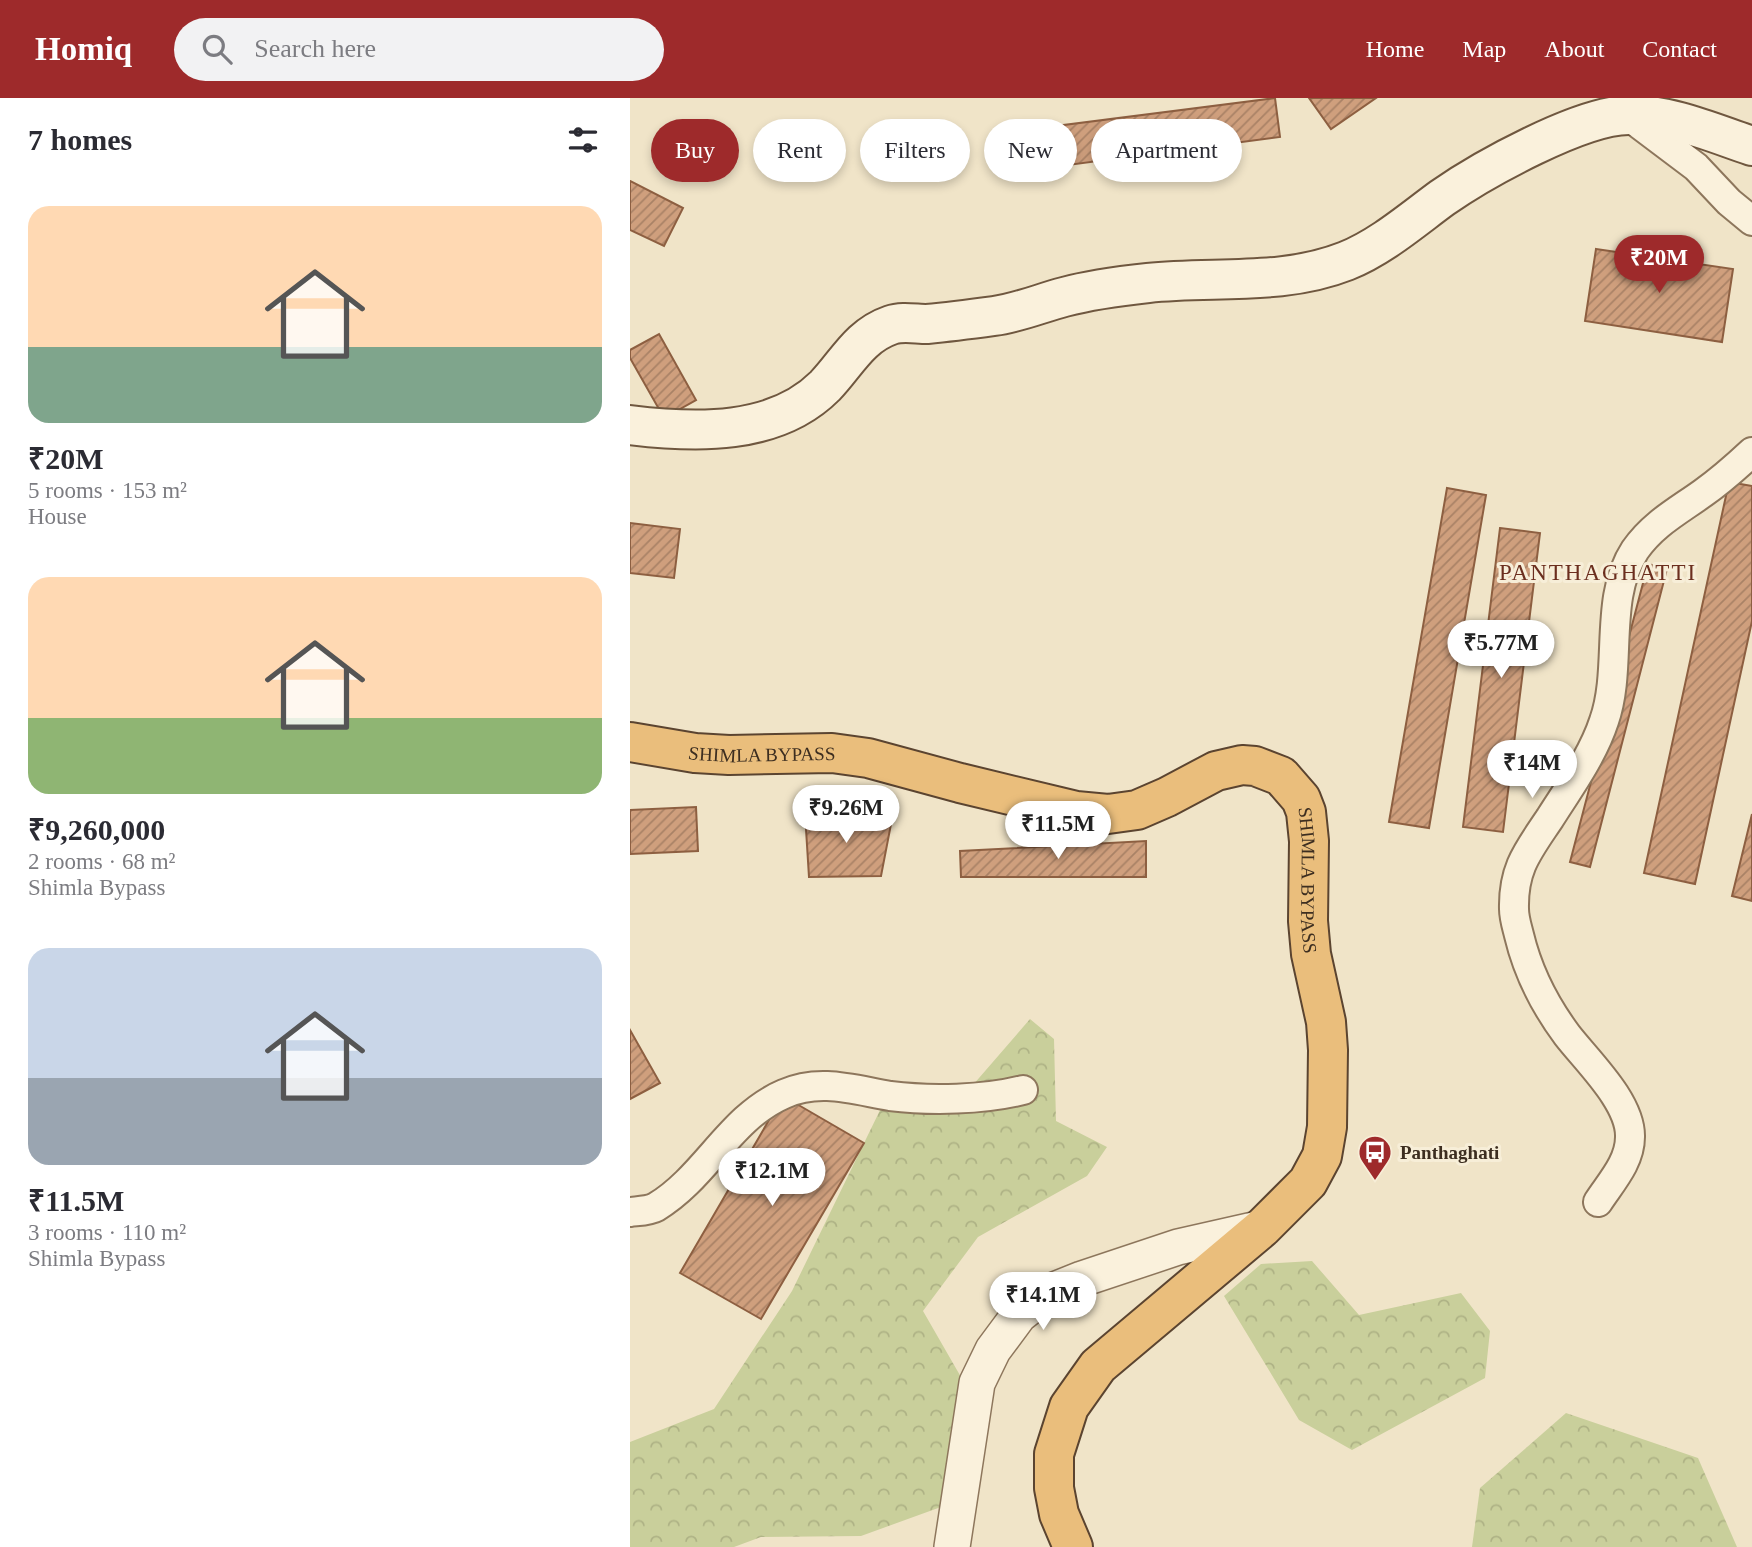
<!DOCTYPE html>
<meta charset="utf-8">
<style>
body{margin:0;font-family:Georgia,serif;background:#f2f2f3;color:#2b2b33;height:100vh;display:flex;flex-direction:column;font-size:26px;white-space:nowrap}
*{box-sizing:border-box;margin:0}
p{font-size:23px;color:#7c7c81}
.icon{flex:none;width:38px;height:38px;fill:none;stroke:currentColor;stroke-width:2;stroke-linecap:round;stroke-linejoin:round}
.map{position:relative;flex:1;overflow:hidden}
.drawer{display:flex;flex-direction:column;background:#fff;width:630px}
.drawer>*{flex:none}
.top-card{position:absolute;left:21px;top:21px;width:665px;height:63px;display:flex;gap:14px}
.price{position:absolute;translate:-50% -60px;padding:0 16px;border-radius:24px;background:#fff;color:#222;font-size:23px;line-height:46px;filter:drop-shadow(0 2px 4px #0008)}
.price::after{content:'';position:absolute;left:50%;top:42px;width:21px;height:16px;margin-left:-10px;background:inherit;clip-path:polygon(0 0,100% 0,50% 100%)}
.price.on{background:#9e2a2b;color:#fff}
ul{padding:0;list-style:none}
li{display:grid;align-content:center;gap:14px;height:371px;padding:0 28px}
li span{display:grid;place-items:center;height:217px;border-radius:21px;color:#555}
li>.icon{margin-inline-start:auto}
span .icon{width:126px;height:126px;fill:#fffc;stroke-width:1}
li b{font-size:30px}
h2{display:flex;justify-content:space-between;align-items:center;height:84px;padding:0 28px;font-size:30px}
.tag{padding:0 24px;border-radius:32px;background:#fff;box-shadow:0 4px 10px #0003;font-size:24px;line-height:63px}
.tag.on{background:#9e2a2b;color:#fff}
header{display:flex;align-items:center;gap:42px;box-sizing:border-box;height:98px;padding:0 35px;background:#9e2a2b;color:#fff}
header strong{font-size:33px}
nav{display:flex;gap:38px;margin-inline-start:auto;font-size:24px}
.search{width:490px;height:63px;background:#f2f2f3;display:flex;align-items:center;gap:18px;box-sizing:border-box;padding:0 24px;border-radius:38px;color:#7c7c81;font-size:26px}
main{display:flex;flex:1;min-height:0}
.map>svg:first-child{display:block}
.forest{fill:url(#forest-crowns)}
.building{fill:url(#building-hatch);stroke:#8d5f41;stroke-width:2}
.lines{fill:none;stroke-linecap:round;stroke-linejoin:round}
.minor-casing{stroke:#8d765c;stroke-width:32}
.tertiary-casing{stroke:#8d765c;stroke-width:38}
.secondary-casing{stroke:#6f573f;stroke-width:42}
.trunk-casing{stroke:#5b4430;stroke-width:42}
.minor{stroke:#faf1dc;stroke-width:28}
.tertiary{stroke:#faf1dc;stroke-width:35}
.secondary{stroke:#faf1dc;stroke-width:38}
.trunk{stroke:#eabe7c;stroke-width:38}
.labels{text-anchor:middle;dominant-baseline:central;stroke-width:6;stroke-linejoin:round;paint-order:stroke}
.street-label{font-size:19px;fill:#3d2e20;stroke:#f7eed8}
.poi-label{font-size:19px;font-weight:bold;fill:#3d2e20;stroke:#f7eed8;text-anchor:start}
.quarter-label{font-size:23px;letter-spacing:2px;fill:#6b2e1e;stroke:#f7eed8}
</style>
<header>
<strong>Homiq</strong>
<div class="search"><svg class="icon" aria-label="search" viewBox="0 0 24 24"><circle cx="10" cy="10" r="6"/><path d="M15 15l6 6"/></svg>Search here</div>
<nav><a>Home</a><a>Map</a><a>About</a><a>Contact</a></nav>
</header>
<main>
<section class="drawer">
<h2>7 homes<svg class="icon" aria-label="filters" viewBox="0 0 24 24"><path d="M4 7h16M4 17h16"/><circle cx="9" cy="7" r="2"/><circle cx="15" cy="17" r="2"/></svg></h2>
<ul>
<li><span style="background:linear-gradient(#ffd9b3 65%,#7fa58c 0)"><svg class="icon" aria-label="home" viewBox="0 0 24 24"><path d="M3 11l9-7 9 7M6 9v11h12V9"/></svg></span><div><b>₹20M</b><p>5 rooms · 153 m²</p><p>House</p></div></li>
<li><span style="background:linear-gradient(#ffd9b3 65%,#8fb573 0)"><svg class="icon" aria-label="home" viewBox="0 0 24 24"><path d="M3 11l9-7 9 7M6 9v11h12V9"/></svg></span><div><b>₹9,260,000</b><p>2 rooms · 68 m²</p><p>Shimla Bypass</p></div></li>
<li><span style="background:linear-gradient(#c9d6e8 60%,#9aa5b1 0)"><svg class="icon" aria-label="home" viewBox="0 0 24 24"><path d="M3 11l9-7 9 7M6 9v11h12V9"/></svg></span><div><b>₹11.5M</b><p>3 rooms · 110 m²</p><p>Shimla Bypass</p></div></li>
</ul>
</section>
<div class="map">
<svg width="1122" height="1449" viewBox="0 0 1122 1449">
<defs>
<pattern id="forest-crowns" width="20" height="18" patternUnits="userSpaceOnUse" patternTransform="scale(1.75)"><rect width="20" height="18" fill="#c9cf9b"/><path d="M2 6a3 3 0 1 1 6 0M12 15a3 3 0 1 1 6 0" fill="none" stroke="#aeb285"/></pattern>
<pattern id="building-hatch" width="6" height="6" patternUnits="userSpaceOnUse" patternTransform="scale(1.75)"><rect width="6" height="6" fill="#cf9f7d"/><path d="M-1 1l2-2M0 6l6-6M5 7l2-2" fill="none" stroke="#a98266"/></pattern>
</defs>
<rect width="100%" height="100%" fill="#f0e4c8"/>
<g class="forest">
<path d="M400 921 424 941 426 1023 477 1049 457 1078 348 1139 293 1213 358 1326 333 1401 231 1438 131 1439 104 1449H0V1344L84 1311 162 1193 254 1004 336 995Z"/>
<path d="M682 1163 729 1217 831 1195 860 1233 855 1280 722 1352 669 1322 594 1198 631 1166Z"/>
<path d="M936 1315 1068 1360 1107 1449H842L850 1390Z"/>
</g>
<g class="building">
<path d="M645 0 650 39 393 73 387 33Z"/>
<path d="M679 0H746L701 31Z"/>
<path d="M0 83 53 110 34 148 0 132Z"/>
<path d="M966 151 1103 171 1092 244 955 223Z"/>
<path d="M29 236 66 302 34 320 0 260V252Z"/>
<path d="M1099 384 1122 388V523L1065 786 1014 775Z"/>
<path d="M817 390 856 397 799 730 759 724Z"/>
<path d="M0 425 50 431 44 480 0 475Z"/>
<path d="M870 430 910 435 873 734 833 729Z"/>
<path d="M1018 466 1037 471 960 769 940 764Z"/>
<path d="M66 709 68 753 0 756V712Z"/>
<path d="M175 715 262 721 251 778 179 779Z"/>
<path d="M1122 716V803L1102 798Z"/>
<path d="M516 743V779H331L330 753Z"/>
<path d="M0 932 30 985 0 1001Z"/>
<path d="M153 998 234 1045 131 1221 50 1175Z"/>
</g>
<g class="lines">
<defs>
<g id="minor">
<path d="M997 17 1066 69 1099 104 1122 123"/>
<path d="M968 1104C981 1084 1000 1064 1000 1039 1001 1004 957 963 937 937 914 906 898 875 889 837 887 829 884 820 884 811 883 770 898 753 920 720 939 690 963 657 974 623 993 569 973 501 1005 452 1023 426 1048 413 1073 395 1090 383 1107 368 1122 354"/>
<path d="M0 1114C8 1113 19 1113 26 1109 76 1079 100 1019 154 996 190 980 224 992 260 998 300 1003 354 1002 393 992"/>
</g>
<path id="tertiary" d="M322 1449 347 1285 363 1252 389 1217 417 1195 452 1181 548 1149 632 1130"/>
<path id="secondary" d="M0 327C65 335 145 338 195 288 217 265 229 238 261 227 272 223 286 226 297 226 319 224 342 221 364 218 388 215 411 205 434 199 460 192 490 188 518 185 583 178 653 188 716 163 751 149 782 122 812 100 852 72 951 17 999 17 1041 16 1083 35 1122 48"/>
<g id="trunk">
<path id="s1" d="M0 644 65 655 99 657 202 655 238 660 330 685 446 713 478 716 507 712 537 699 586 673 612 667 625 668 651 678 671 701 676 714 679 743 678 823 681 856 696 924 698 952 697 1029 692 1058 678 1084 632 1130 468 1268 439 1309 424 1356V1390L429 1416 443 1449"/>
</g>
</defs>
<use href="#minor" class="minor-casing"/>
<use href="#tertiary" class="tertiary-casing"/>
<use href="#secondary" class="secondary-casing"/>
<use href="#trunk" class="trunk-casing"/>
<use href="#minor" class="minor"/>
<use href="#tertiary" class="tertiary"/>
<use href="#secondary" class="secondary"/>
<use href="#trunk" class="trunk"/>
</g>
<defs>
<symbol id="bus-pin" viewBox="-11 -11 22 30"><path d="M0 17L-7.5 6A9.5 9.5 0 1 1 7.5 6Z" fill="#9e2a2b" stroke="#f7eed8"/><path d="M-5-6H5V4H4V6H2V4H-2V6H-4V4H-5ZM-3.5-4V0h7V-4ZM-3.5 1.2v1.5H-2V1.2ZM2 1.2v1.5H3.5V1.2Z" fill="#fff"/></symbol>
</defs>
<g fill-rule="evenodd">
<use href="#bus-pin" x="726" y="1035" width="38" height="52"/>
</g>
<g class="labels">
<g class="street-label">
<text stroke="none"><textPath href="#s1" startOffset="133">SHIMLA BYPASS</textPath></text>
<text stroke="none"><textPath href="#s1" startOffset="784">SHIMLA BYPASS</textPath></text>
</g>
<g class="poi-label">
<text x="770" y="1054">Panthaghati</text>
</g>
<g class="quarter-label">
<text x="968" y="474">PANTHAGHATTI</text>
</g>
</g>
</svg>
<b class="price on" style="left:1029px;top:197px">₹20M</b>
<b class="price" style="left:871px;top:582px">₹5.77M</b>
<b class="price" style="left:902px;top:702px">₹14M</b>
<b class="price" style="left:216px;top:747px">₹9.26M</b>
<b class="price" style="left:428px;top:763px">₹11.5M</b>
<b class="price" style="left:142px;top:1110px">₹12.1M</b>
<b class="price" style="left:413px;top:1234px">₹14.1M</b>
<div class="top-card">
<a class="tag on">Buy</a>
<a class="tag">Rent</a>
<a class="tag">Filters</a>
<a class="tag">New</a>
<a class="tag">Apartment</a>
</div>
</div>
</main>
